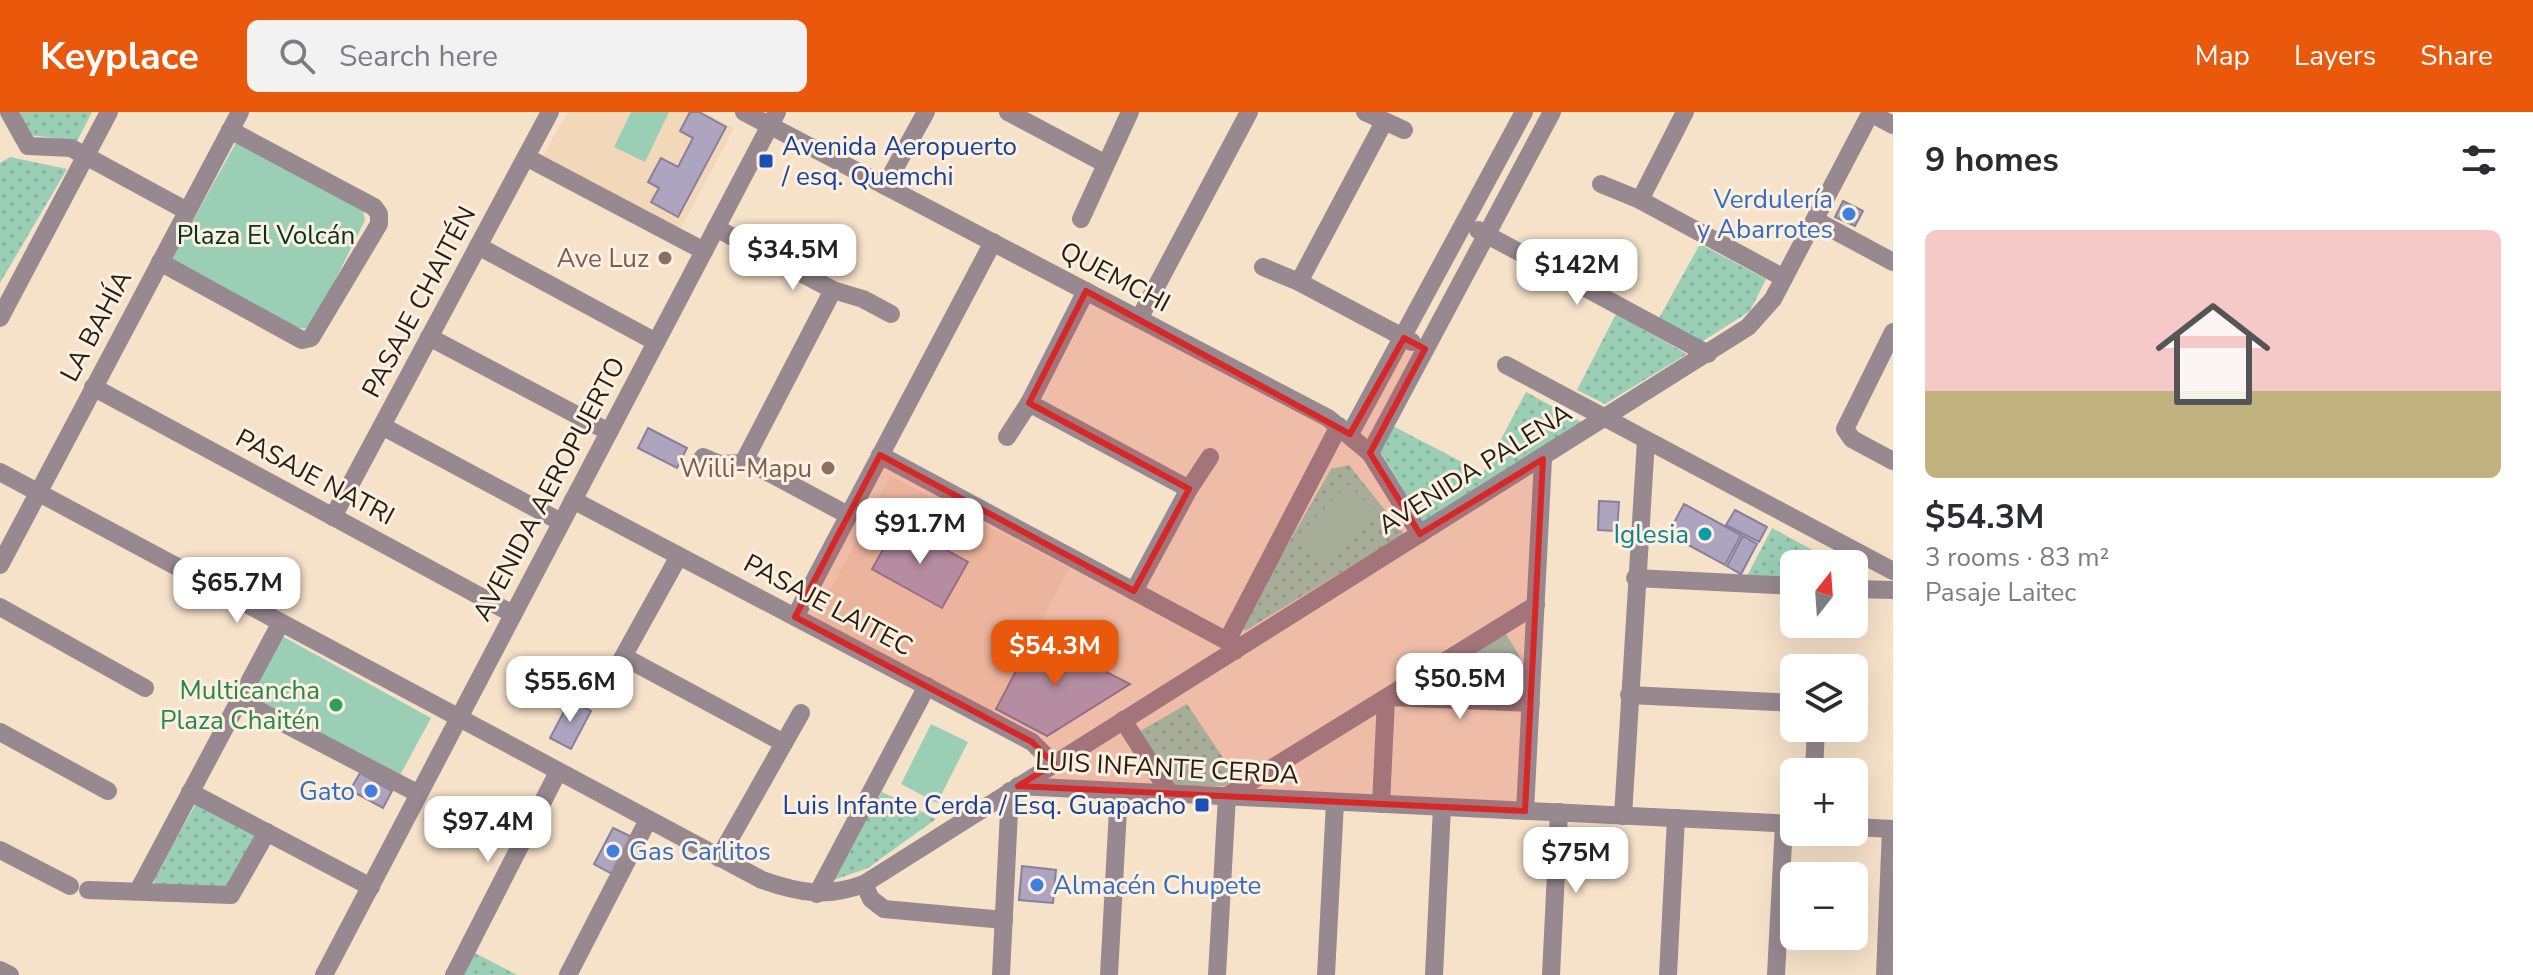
<!DOCTYPE html>
<meta charset="utf-8">
<style>
body{margin:0;font-family:"Nunito Sans",sans-serif;background:#f2f2f3;color:#2b2b33;height:100vh;display:flex;flex-direction:column;font-size:30px;white-space:nowrap}
*{box-sizing:border-box;margin:0}
p{font-size:26px;color:#7c7c81}
.icon{flex:none;width:44px;height:44px;fill:none;stroke:currentColor;stroke-width:2;stroke-linecap:round;stroke-linejoin:round}
.map{position:relative;flex:1;overflow:hidden}
.panel{display:flex;flex-direction:column;background:#fff;width:640px}
.panel>*{flex:none}
.needle{width:52px;rotate:17deg}
.fabs{position:absolute;left:1780px;top:438px;display:grid;gap:16px}
.fabs a{display:grid;place-items:center;width:88px;height:88px;border-radius:12px;background:#fff;box-shadow:0 8px 32px #0002;font-size:40px}
.price{position:absolute;translate:-50% -68px;padding:0 18px;border-radius:16px;background:#fff;color:#222;font-size:26px;line-height:52px;filter:drop-shadow(0 2px 4px #0008)}
.price::after{content:'';position:absolute;left:50%;top:48px;width:24px;height:18px;margin-left:-12px;background:inherit;clip-path:polygon(0 0,100% 0,50% 100%)}
.price.selected{background:#ea580c;color:#fff}
ul{padding:0;list-style:none}
li{display:grid;align-content:center;gap:16px;height:424px;padding:0 32px}
li span{display:grid;place-items:center;height:248px;border-radius:12px;color:#555}
li>.icon{margin-inline-start:auto}
span .icon{width:144px;height:144px;fill:#fffc;stroke-width:1}
li b{font-size:34px}
h2{display:flex;justify-content:space-between;align-items:center;height:96px;padding:0 32px;font-size:34px}
header{display:flex;align-items:center;gap:48px;box-sizing:border-box;height:112px;padding:0 40px;background:#ea580c;color:#fff}
header strong{font-size:38px}
nav{display:flex;gap:44px;margin-inline-start:auto;font-size:28px}
.search{width:560px;height:72px;background:#f2f2f3;display:flex;align-items:center;gap:20px;box-sizing:border-box;padding:0 28px;border-radius:12px;color:#7c7c81;font-size:30px}
main{display:flex;flex:1;min-height:0}
.map>svg:first-child{display:block}
.built{fill:#f2d8b9}
.grass{fill:url(#grass-dots)}
.park{fill:#9acfb5}
.building{fill:#ada5c0;stroke:#88809a;stroke-width:2}
.lines{fill:none;stroke-linecap:round;stroke-linejoin:round}
.minor{stroke:#97898f;stroke-width:18}
.marked{fill:#d62828;fill-opacity:0.2;stroke:#d62828;stroke-width:6;stroke-linejoin:round}
.transit-dot{fill:#1a4fb4;stroke:#fdf0e1;stroke-width:3}
.shop-dot{fill:#3f7fe0;stroke:#fdf0e1;stroke-width:3}
.education-dot{fill:#8d6e63;stroke:#fdf0e1;stroke-width:3}
.culture-dot{fill:#0f9aa8;stroke:#fdf0e1;stroke-width:3}
.leisure-dot{fill:#2e9e5b;stroke:#fdf0e1;stroke-width:3}
.labels{text-anchor:middle;dominant-baseline:central;stroke-width:6;stroke-linejoin:round;paint-order:stroke}
.transit-label{font-size:26px;fill:#164399;stroke:#fdf0e1;text-anchor:start}
.shop-label{font-size:26px;fill:#366cbe;stroke:#fdf0e1;text-anchor:end}
.park-label{font-size:26px;fill:#023321;stroke:#fdf0e1}
.education-label{font-size:26px;fill:#785e54;stroke:#fdf0e1;text-anchor:end}
.street-label{font-size:26px;fill:#251e15;stroke:#fdf0e1}
.culture-label{font-size:26px;fill:#0d838f;stroke:#fdf0e1;text-anchor:end}
.leisure-label{font-size:26px;fill:#27864d;stroke:#fdf0e1;text-anchor:end}
</style>
<header>
<strong>Keyplace</strong>
<div class="search"><svg class="icon" aria-label="search" viewBox="0 0 24 24"><circle cx="10" cy="10" r="6"/><path d="M15 15l6 6"/></svg>Search here</div>
<nav><a>Map</a><a>Layers</a><a>Share</a></nav>
</header>
<main>
<div class="map">
<svg width="1893" height="863" viewBox="0 0 1893 863">
<defs>
<pattern id="grass-dots" width="8" height="8" patternUnits="userSpaceOnUse" patternTransform="scale(2)"><rect width="8" height="8" fill="#9acfb5"/><path d="M2 2h.1M6 6h.1" fill="none" stroke="#85b19b" stroke-width="1.8" stroke-linecap="round"/></pattern>
</defs>
<rect width="100%" height="100%" fill="#f6e1c9"/>
<g class="built">
<path d="M568 0H704L734 16 680 118 542 45Z"/>
<path d="M890 364 1069 456 993 602 823 512 818 501Z"/>
</g>
<g class="grass">
<path d="M20 0H92L77 29 29 23Z"/>
<path d="M10 45 67 57 0 171V51Z"/>
<path d="M1700 132 1766 167 1750 199 1700 231 1658 208Z"/>
<path d="M1616 202 1687 242 1605 292 1577 278Z"/>
<path d="M1526 280 1585 312 1423 410 1380 339 1393 314 1483 361Z"/>
<path d="M1349 353 1404 422 1245 519 1241 514 1331 357Z"/>
<path d="M1772 416 1838 452H1794V469L1746 466Z"/>
<path d="M1187 592 1238 668 1224 674H1170L1137 621Z"/>
<path d="M882 680 936 707 868 756 828 770Z"/>
<path d="M198 688 263 723 232 776 156 774 153 767Z"/>
<path d="M475 841 517 863H463Z"/>
</g>
<g class="park">
<path d="M631 0H669L645 50 614 35Z"/>
<path d="M237 29 362 95 365 108 311 217 299 216 168 153Z"/>
<path d="M1347 372 1378 400 1330 452 1299 423Z"/>
<path d="M1503 517 1520 545 1465 579 1448 551Z"/>
<path d="M282 524 431 606 399 665 248 589Z"/>
<path d="M931 612 968 630 937 691 901 672Z"/>
</g>
<g class="building">
<path d="M690 0H699L726 15 678 105 651 90 659 76 648 70 661 46 678 55 693 26 680 19Z"/>
<path d="M1843 89 1863 99 1855 114 1835 105Z"/>
<path d="M648 316 687 336 677 356 638 336Z"/>
<path d="M1599 389 1619 390 1617 419 1598 418Z"/>
<path d="M1684 392 1741 423 1725 453 1668 422Z"/>
<path d="M1735 398 1767 415 1759 430 1726 413Z"/>
<path d="M898 411 968 450 942 496 872 457Z"/>
<path d="M1743 424 1757 432 1741 462 1727 454Z"/>
<path d="M1035 523 1130 572 1047 624 996 597Z"/>
<path d="M570 588 591 599 571 637 550 626Z"/>
<path d="M360 661 392 679 383 696 350 678Z"/>
<path d="M613 716 632 725 612 762 594 752Z"/>
<path d="M1022 754 1056 758 1053 791 1019 788Z"/>
</g>
<g class="lines">
<g class="minor">
<path d="M9 0 28 34 71 36 187 99"/>
<path d="M744 0 1328 306 1370 341 1420 422"/>
<path d="M1008 0 1104 51"/>
<path d="M1365 0 1404 18"/>
<path d="M1870 1 1893 13"/>
<path d="M526 45 704 139"/>
<path d="M1601 72 1640 88 1784 166"/>
<path d="M885 74 926 0"/>
<path d="M1640 88 1685 0"/>
<path d="M1081 107 1130 0"/>
<path d="M1815 108 1893 150"/>
<path d="M716 116 833 178 863 187 891 202"/>
<path d="M1478 118 1708 242"/>
<path d="M478 134 656 230"/>
<path d="M160 150 302 228 311 226 379 112V102L374 95 230 18"/>
<path d="M1263 155 1299 170 1412 230"/>
<path d="M1299 170 1384 10"/>
<path d="M0 206 109 0"/>
<path d="M1139 207 1249 0"/>
<path d="M1893 220 1845 317 1852 327 1893 349"/>
<path d="M429 225 609 320"/>
<path d="M1506 253 1893 459"/>
<path d="M93 275 513 502"/>
<path d="M1029 291 1189 377"/>
<path d="M382 314 561 410"/>
<path d="M1350 322 1524 0"/>
<path d="M1007 325 1029 291 1086 179"/>
<path d="M1370 341 1552 0"/>
<path d="M880 343 1227 529 1235 539"/>
<path d="M703 345 720 352 743 351 833 178"/>
<path d="M745 348 848 403"/>
<path d="M0 360 762 768C799 781 826 786 864 772L1748 215 1773 187 1871 0"/>
<path d="M573 388 1032 630 1054 652"/>
<path d="M333 405 550 0"/>
<path d="M0 453 240 0"/>
<path d="M1635 466 1794 474"/>
<path d="M1854 477 1893 478"/>
<path d="M1134 479 1189 377 1210 345"/>
<path d="M0 495 145 576"/>
<path d="M795 505 993 130"/>
<path d="M1227 529 1339 314"/>
<path d="M626 546 784 631"/>
<path d="M603 581 679 444"/>
<path d="M1629 583 1794 591"/>
<path d="M1390 585 1531 591"/>
<path d="M239 588 419 682"/>
<path d="M1123 608 1170 682"/>
<path d="M0 620 108 679"/>
<path d="M1814 660 1816 616"/>
<path d="M1018 674 1794 712"/>
<path d="M190 680 371 775"/>
<path d="M1381 692 1386 587"/>
<path d="M1525 699 1543 347"/>
<path d="M1623 704 1646 328"/>
<path d="M1854 715 1893 717"/>
<path d="M0 738 70 774"/>
<path d="M719 746 801 601"/>
<path d="M864 772 871 787 884 797 1004 808"/>
<path d="M88 778 231 783 267 720"/>
<path d="M138 779 280 512"/>
<path d="M817 782 927 574"/>
<path d="M0 858 10 863"/>
<path d="M324 863 777 0"/>
<path d="M454 863 558 660"/>
<path d="M568 863 648 708"/>
<path d="M1001 863 1010 679"/>
<path d="M1109 863 1119 679"/>
<path d="M1217 863 1227 684 1536 493"/>
<path d="M1326 863 1335 690"/>
<path d="M1434 863 1442 695"/>
<path d="M1551 863 1559 700"/>
<path d="M1668 863 1676 706"/>
<path d="M1776 863 1784 712"/>
<path d="M1885 863 1891 717"/>
</g>
</g>
<path class="marked" d="M1086 179 1350 322 1404 226 1425 237 1370 341 1420 422 1543 347 1525 699 1018 674 1054 652 1032 630 795 505 880 343 1134 479 1189 377 1029 291Z"/>
<g class="transit-dot">
<rect x="758" y="41" width="16" height="16" rx="4"/>
<rect x="1194" y="685" width="16" height="16" rx="4"/>
</g>
<g class="shop-dot">
<circle cx="1849" cy="102" r="8"/>
<circle cx="371" cy="679" r="8"/>
<circle cx="613" cy="739" r="8"/>
<circle cx="1037" cy="773" r="8"/>
</g>
<g class="education-dot">
<circle cx="665" cy="146" r="8"/>
<circle cx="828" cy="356" r="8"/>
</g>
<circle class="culture-dot" cx="1705" cy="422" r="8"/>
<circle class="leisure-dot" cx="336" cy="593" r="8"/>
<g class="labels">
<g class="transit-label">
<text x="782" y="34">Avenida Aeropuerto<tspan x="782" dy="30">/ esq. Quemchi</tspan></text>
<text x="1186" y="693" text-anchor="end">Luis Infante Cerda / Esq. Guapacho</text>
</g>
<g class="shop-label">
<text x="1833" y="87">Verdulería<tspan x="1833" dy="30">y Abarrotes</tspan></text>
<text x="355" y="679">Gato</text>
<text x="629" y="739" text-anchor="start">Gas Carlitos</text>
<text x="1053" y="773" text-anchor="start">Almacén Chupete</text>
</g>
<g class="park-label">
<text x="266" y="123">Plaza El Volcán</text>
</g>
<g class="education-label">
<text x="649" y="146">Ave Luz</text>
<text x="812" y="356">Willi-Mapu</text>
</g>
<g class="street-label">
<text transform="translate(1115 165) rotate(28)">QUEMCHI</text>
<text transform="translate(419 190) rotate(-62)">PASAJE CHAITÉN</text>
<text transform="translate(96 214) rotate(-62)">LA BAHÍA</text>
<text transform="translate(1475 357) rotate(-32)">AVENIDA PALENA</text>
<text transform="translate(315 365) rotate(28)">PASAJE NATRI</text>
<text transform="translate(549 377) rotate(-62)">AVENIDA AEROPUERTO</text>
<text transform="translate(828 493) rotate(28)">PASAJE LAITEC</text>
<text transform="translate(1167 656) rotate(3)">LUIS INFANTE CERDA</text>
</g>
<g class="culture-label">
<text x="1689" y="422">Iglesia</text>
</g>
<g class="leisure-label">
<text x="320" y="578">Multicancha<tspan x="320" dy="30">Plaza Chaitén</tspan></text>
</g>
</g>
</svg>
<div class="fabs">
<a><svg class="needle" viewBox="-14 -14 28 28"><path d="M0-13l5 13h-10z" fill="#e53935"/><path d="M0 13l5-13h-10z" fill="#7c7c81"/></svg></a>
<a><svg class="icon" aria-label="layers" viewBox="0 0 24 24"><path d="M12 4l9 5-9 5-9-5zM3 14l9 5 9-5"/></svg></a>
<a>+</a>
<a>−</a>
</div>
<b class="price" style="left:793px;top:180px">$34.5M</b>
<b class="price" style="left:1577px;top:195px">$142M</b>
<b class="price" style="left:920px;top:454px">$91.7M</b>
<b class="price" style="left:237px;top:513px">$65.7M</b>
<b class="price selected" style="left:1055px;top:576px">$54.3M</b>
<b class="price" style="left:1460px;top:609px">$50.5M</b>
<b class="price" style="left:570px;top:612px">$55.6M</b>
<b class="price" style="left:488px;top:752px">$97.4M</b>
<b class="price" style="left:1576px;top:783px">$75M</b>
</div>
<section class="panel">
<h2>9 homes<svg class="icon" aria-label="filters" viewBox="0 0 24 24"><path d="M4 7h16M4 17h16"/><circle cx="9" cy="7" r="2"/><circle cx="15" cy="17" r="2"/></svg></h2>
<ul>
<li><span style="background:linear-gradient(#f6c9c9 65%,#c2b280 0)"><svg class="icon" aria-label="home" viewBox="0 0 24 24"><path d="M3 11l9-7 9 7M6 9v11h12V9"/></svg></span><div><b>$54.3M</b><p>3 rooms · 83 m²</p><p>Pasaje Laitec</p></div></li>
</ul>
</section>
</main>
